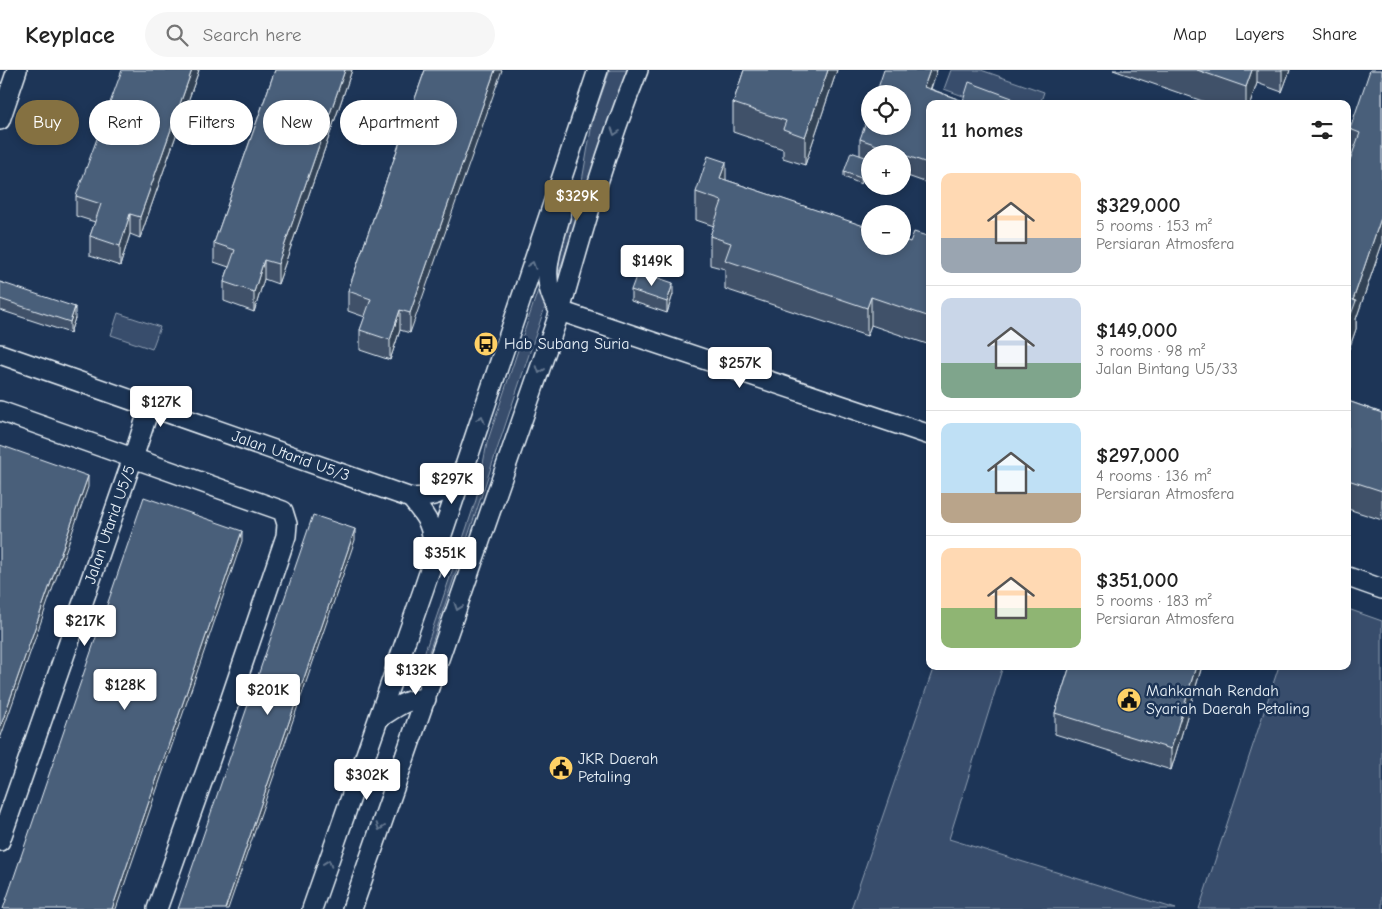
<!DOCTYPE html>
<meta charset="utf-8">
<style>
body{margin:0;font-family:"Comic Neue",sans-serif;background:#f6f6f6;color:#222;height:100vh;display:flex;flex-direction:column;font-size:19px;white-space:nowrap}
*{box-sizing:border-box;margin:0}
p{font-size:16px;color:#767676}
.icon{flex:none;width:28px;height:28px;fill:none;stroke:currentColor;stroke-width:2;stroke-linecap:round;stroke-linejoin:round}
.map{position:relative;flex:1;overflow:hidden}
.drawer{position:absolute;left:926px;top:30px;width:425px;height:570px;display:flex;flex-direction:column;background:#fff;border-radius:10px;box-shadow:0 2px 8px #0003}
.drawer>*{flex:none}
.hud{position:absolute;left:15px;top:30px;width:475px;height:45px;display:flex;gap:10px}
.tools{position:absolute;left:861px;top:15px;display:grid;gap:10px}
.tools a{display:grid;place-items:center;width:50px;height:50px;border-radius:50%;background:#fff;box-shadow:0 2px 8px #0003;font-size:25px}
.price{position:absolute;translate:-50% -42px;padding:0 11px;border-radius:5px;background:#fff;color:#222;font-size:16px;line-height:32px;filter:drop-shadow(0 1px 2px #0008)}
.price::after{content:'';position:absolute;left:50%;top:30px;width:15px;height:11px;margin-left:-8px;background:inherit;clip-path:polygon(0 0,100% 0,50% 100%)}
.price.current{background:#857141;color:#fff}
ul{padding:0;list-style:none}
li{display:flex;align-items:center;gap:15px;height:125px;padding:0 15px}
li+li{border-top:1px solid #e0e0e0}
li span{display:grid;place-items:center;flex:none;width:140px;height:100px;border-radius:10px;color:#555}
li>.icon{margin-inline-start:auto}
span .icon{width:60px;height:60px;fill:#fffc;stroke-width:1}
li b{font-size:21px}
h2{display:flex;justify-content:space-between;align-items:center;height:60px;padding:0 15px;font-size:21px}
.tag{padding:0 18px;border-radius:22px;background:#fff;box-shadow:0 2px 8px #0003;font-size:18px;line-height:45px}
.tag.current{background:#857141;color:#fff}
header{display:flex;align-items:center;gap:30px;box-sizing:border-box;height:70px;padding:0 25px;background:#fff;border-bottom:1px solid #e0e0e0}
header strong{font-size:24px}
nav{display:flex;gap:28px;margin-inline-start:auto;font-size:18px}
.search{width:350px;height:45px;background:#f6f6f6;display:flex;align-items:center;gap:12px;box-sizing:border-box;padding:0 18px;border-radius:28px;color:#767676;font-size:19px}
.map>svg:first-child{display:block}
.green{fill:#374d6c;stroke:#909fb2}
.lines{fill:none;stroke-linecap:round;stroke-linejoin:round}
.minor-casing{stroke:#e8f1f8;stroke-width:22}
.minor{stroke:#1d3557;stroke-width:19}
.wall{fill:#3f5169;stroke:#e8f1f8}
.shaded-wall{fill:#334255;stroke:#e8f1f8}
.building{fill:#495e7a;stroke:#e8f1f8}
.oneway{stroke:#64778f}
.labels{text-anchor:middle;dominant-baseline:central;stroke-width:5;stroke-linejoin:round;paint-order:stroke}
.poi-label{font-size:16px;fill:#e8f1f8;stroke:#1d3557;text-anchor:start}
.street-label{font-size:16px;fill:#e8f1f8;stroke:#1d3557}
</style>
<header>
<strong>Keyplace</strong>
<div class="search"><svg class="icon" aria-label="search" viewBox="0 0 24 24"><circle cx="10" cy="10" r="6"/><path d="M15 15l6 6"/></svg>Search here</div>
<nav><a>Map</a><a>Layers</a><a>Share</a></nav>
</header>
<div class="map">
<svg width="1382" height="839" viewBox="0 0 1382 839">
<rect width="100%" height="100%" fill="#1d3557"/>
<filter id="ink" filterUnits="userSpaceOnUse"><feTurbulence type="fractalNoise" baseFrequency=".02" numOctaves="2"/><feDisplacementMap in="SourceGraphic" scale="10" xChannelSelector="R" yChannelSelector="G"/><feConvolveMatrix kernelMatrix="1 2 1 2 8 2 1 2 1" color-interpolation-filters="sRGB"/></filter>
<g filter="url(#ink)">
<g class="green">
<path d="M610 0H627L558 205 556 203 555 193 582 111 593 48Z"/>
<path d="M951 0H981L1044 22 1040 34H985L944 19Z"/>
<path d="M541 211 549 225 425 594 421 593 476 430 487 373Z"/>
<path d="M118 243 160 257 152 279 111 265Z"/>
<path d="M1348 539 1382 551V839H1199L1279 596H1348Z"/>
<path d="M934 596H1003L949 769 1176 839H851Z"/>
</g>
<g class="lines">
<defs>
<g id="minor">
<path d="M0 50 17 0"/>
<path d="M562 140C553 176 536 209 560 241L930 365"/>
<path id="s1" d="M0 284 411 428C437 427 445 424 460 402"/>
<path d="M0 341 283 441 287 454 286 466 211 687 157 839"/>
<path d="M411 428C428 449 432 454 434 481"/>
<path d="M1348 507 1382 519"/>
<path d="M379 648C394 639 408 627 426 629"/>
<path id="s2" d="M0 771 133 388 150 336"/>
<path d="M312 839 424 518 598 0"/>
<path d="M352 839 560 241C583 160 606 79 638 0"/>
</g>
</defs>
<use href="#minor" class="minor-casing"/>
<use href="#minor" class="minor"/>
</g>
<g class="wall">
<path d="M199 0 140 168 130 164 120 196 90 186V166L95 152 76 146V126Z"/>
<path d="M275 0H352L278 214 264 209 254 242 224 231V212L229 197 214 192V173Z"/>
<path d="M425 0 410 263 400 260 390 290 360 280V260L365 247 348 241V221Z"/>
<path d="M744 0H837L805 95 783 88V79L733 62V33Z"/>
<path d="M937 0 931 19 963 31 1012 34H930V114L902 104V84H870V93L868 92 861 114 844 107V102L860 86V69Z"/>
<path d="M1113 0H1290L1282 22 1257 13 1250 34H1211Z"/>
<path d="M1382 0V174L1356 249V259L1349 279 1348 278V89L1350 90 1351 88H1350V59Z"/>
<path d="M726 110 910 172 930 167V275L871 255 867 266 725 219V199L710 195V166L714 156 696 150V122Z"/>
<path d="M0 212 75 248 70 263 0 240Z"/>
<path d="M631 220 673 224 667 243 631 231Z"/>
<path d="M1348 331 1382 343V450L1348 439Z"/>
<path d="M1070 596H1202L1171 700 1055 664V643Z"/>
</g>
<g class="shaded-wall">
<path d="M192 0H199L140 168V147Z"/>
<path d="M345 0H352L278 214V194Z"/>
<path d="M495 0H502L410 263V243Z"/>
<path d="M828 0H837L805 95V67Z"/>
<path d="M930 0H937L924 37V17Z"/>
<path d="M1252 0H1257V13L1250 34H1246V17Z"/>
<path d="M1282 0H1290L1282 22Z"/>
<path d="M868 88V94L861 114V108Z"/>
<path d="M726 92V120L720 108Z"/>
<path d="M130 144V164L120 196V176Z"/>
<path d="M1382 145V174L1356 249V259L1349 279V250L1353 230Z"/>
<path d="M264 190V209L254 242V222Z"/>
<path d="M673 213V224L667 243V232Z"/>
<path d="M871 227V255L867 266V238Z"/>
<path d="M75 237V248L70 263V252Z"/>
<path d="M400 240V260L390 290V270Z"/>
<path d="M88 406V417L0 669V658Z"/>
<path d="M355 459V470L228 839H225Z"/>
<path d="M242 461V471L116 839H112Z"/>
<path d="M1196 596H1202L1171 700V679Z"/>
</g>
<g class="building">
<path d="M122 0H192L140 147 130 144 120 176 90 166 101 134 76 126Z"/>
<path d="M275 0H345L278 194 264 190 254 222 224 212 235 180 214 173Z"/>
<path d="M425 0H495L410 243 400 240 390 270 360 260 371 229 348 221Z"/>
<path d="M744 0H828L805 67 783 59 786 51 733 33Z"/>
<path d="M884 0H930L924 17 963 31 969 12 1012 28 1010 34H930V94L860 69 870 41V56H902V24H876Z"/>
<path d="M1197 0H1252L1246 17Z"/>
<path d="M1370 0H1382V145L1353 230 1356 231 1349 250 1348 249V89L1350 90 1360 63 1350 59Z"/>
<path d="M851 82 868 88 861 108 844 102Z"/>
<path d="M708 86 726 92 720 108 870 158V176H902V169L910 172 914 162 930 167V247L871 227 867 238 725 190 731 173 710 166 722 131 696 122Z"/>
<path d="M638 201 673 213 667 232 631 220Z"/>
<path d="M0 212 75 237 70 252 0 229Z"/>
<path d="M1348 331 1382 343V421L1348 410Z"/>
<path d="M0 375 88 406 0 658Z"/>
<path d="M144 427 242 461 112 839H3Z"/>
<path d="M313 445 355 459 225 839H178Z"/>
<path d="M1070 596H1196L1171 679 1055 643Z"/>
</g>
<defs><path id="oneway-chevron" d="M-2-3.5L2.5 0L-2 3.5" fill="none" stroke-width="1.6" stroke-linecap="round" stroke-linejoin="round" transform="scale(1.25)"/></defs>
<g class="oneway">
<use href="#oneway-chevron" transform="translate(615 62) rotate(108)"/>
<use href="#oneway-chevron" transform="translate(532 195) rotate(-72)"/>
<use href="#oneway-chevron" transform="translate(540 300) rotate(109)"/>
<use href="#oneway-chevron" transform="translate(481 349) rotate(-72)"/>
<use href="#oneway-chevron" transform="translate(458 537) rotate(109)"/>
<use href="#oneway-chevron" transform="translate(380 757) rotate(109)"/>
<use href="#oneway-chevron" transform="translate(328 793) rotate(-71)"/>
</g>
</g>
<defs>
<symbol id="bus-disc" viewBox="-11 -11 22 22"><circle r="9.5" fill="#ffd166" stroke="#1d3557"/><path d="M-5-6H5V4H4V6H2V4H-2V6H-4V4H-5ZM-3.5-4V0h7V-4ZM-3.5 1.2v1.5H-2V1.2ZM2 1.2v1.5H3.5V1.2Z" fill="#111"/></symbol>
<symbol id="civic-disc" viewBox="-11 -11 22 22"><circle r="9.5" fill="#ffd166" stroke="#1d3557"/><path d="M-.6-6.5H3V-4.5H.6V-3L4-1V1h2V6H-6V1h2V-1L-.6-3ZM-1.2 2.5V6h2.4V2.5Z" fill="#111"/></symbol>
</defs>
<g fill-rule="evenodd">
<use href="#bus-disc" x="472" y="260" width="28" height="28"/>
<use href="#civic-disc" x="1115" y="616" width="28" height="28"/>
<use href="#civic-disc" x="547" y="684" width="28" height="28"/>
</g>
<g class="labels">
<g class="poi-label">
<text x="504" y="274">Hab Subang Suria</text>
<text x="1146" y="621">Mahkamah Rendah<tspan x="1146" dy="18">Syariah Daerah Petaling</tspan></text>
<text x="578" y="689">JKR Daerah<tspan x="578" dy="18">Petaling</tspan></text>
</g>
<g class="street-label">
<text stroke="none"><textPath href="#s1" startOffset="308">Jalan Utarid U5/3</textPath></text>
<text stroke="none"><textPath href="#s2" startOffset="335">Jalan Utarid U5/5</textPath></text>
</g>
</g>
</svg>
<div class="tools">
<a><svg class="icon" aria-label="locate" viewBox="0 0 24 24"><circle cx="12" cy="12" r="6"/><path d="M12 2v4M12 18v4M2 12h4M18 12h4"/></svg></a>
<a>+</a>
<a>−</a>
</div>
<b class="price current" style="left:577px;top:152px">$329K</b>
<b class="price" style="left:652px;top:217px">$149K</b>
<b class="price" style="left:740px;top:319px">$257K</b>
<b class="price" style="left:161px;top:358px">$127K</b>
<b class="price" style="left:452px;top:435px">$297K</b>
<b class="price" style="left:445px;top:509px">$351K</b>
<b class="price" style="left:85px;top:577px">$217K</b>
<b class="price" style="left:416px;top:626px">$132K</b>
<b class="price" style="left:125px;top:641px">$128K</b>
<b class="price" style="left:268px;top:646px">$201K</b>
<b class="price" style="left:367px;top:731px">$302K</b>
<div class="hud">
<a class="tag current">Buy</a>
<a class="tag">Rent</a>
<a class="tag">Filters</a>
<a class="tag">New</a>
<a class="tag">Apartment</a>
</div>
<section class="drawer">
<h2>11 homes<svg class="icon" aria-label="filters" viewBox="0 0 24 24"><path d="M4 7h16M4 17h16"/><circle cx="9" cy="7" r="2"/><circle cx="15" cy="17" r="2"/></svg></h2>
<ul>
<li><span style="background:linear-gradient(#ffd9b3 65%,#9aa5b1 0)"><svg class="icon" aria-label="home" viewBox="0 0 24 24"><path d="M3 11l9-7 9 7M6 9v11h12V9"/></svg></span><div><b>$329,000</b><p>5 rooms · 153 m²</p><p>Persiaran Atmosfera</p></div></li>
<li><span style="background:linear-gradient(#c9d6e8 65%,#7fa58c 0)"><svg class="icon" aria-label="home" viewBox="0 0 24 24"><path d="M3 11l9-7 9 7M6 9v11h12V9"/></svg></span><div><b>$149,000</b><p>3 rooms · 98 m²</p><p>Jalan Bintang U5/33</p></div></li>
<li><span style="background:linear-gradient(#bfe0f5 70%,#b9a48a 0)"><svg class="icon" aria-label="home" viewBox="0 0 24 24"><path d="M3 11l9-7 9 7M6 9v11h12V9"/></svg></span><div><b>$297,000</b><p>4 rooms · 136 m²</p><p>Persiaran Atmosfera</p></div></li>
<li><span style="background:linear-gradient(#ffd9b3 60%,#8fb573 0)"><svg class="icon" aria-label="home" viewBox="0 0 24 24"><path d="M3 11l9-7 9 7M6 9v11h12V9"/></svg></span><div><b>$351,000</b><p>5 rooms · 183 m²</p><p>Persiaran Atmosfera</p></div></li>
</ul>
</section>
</div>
